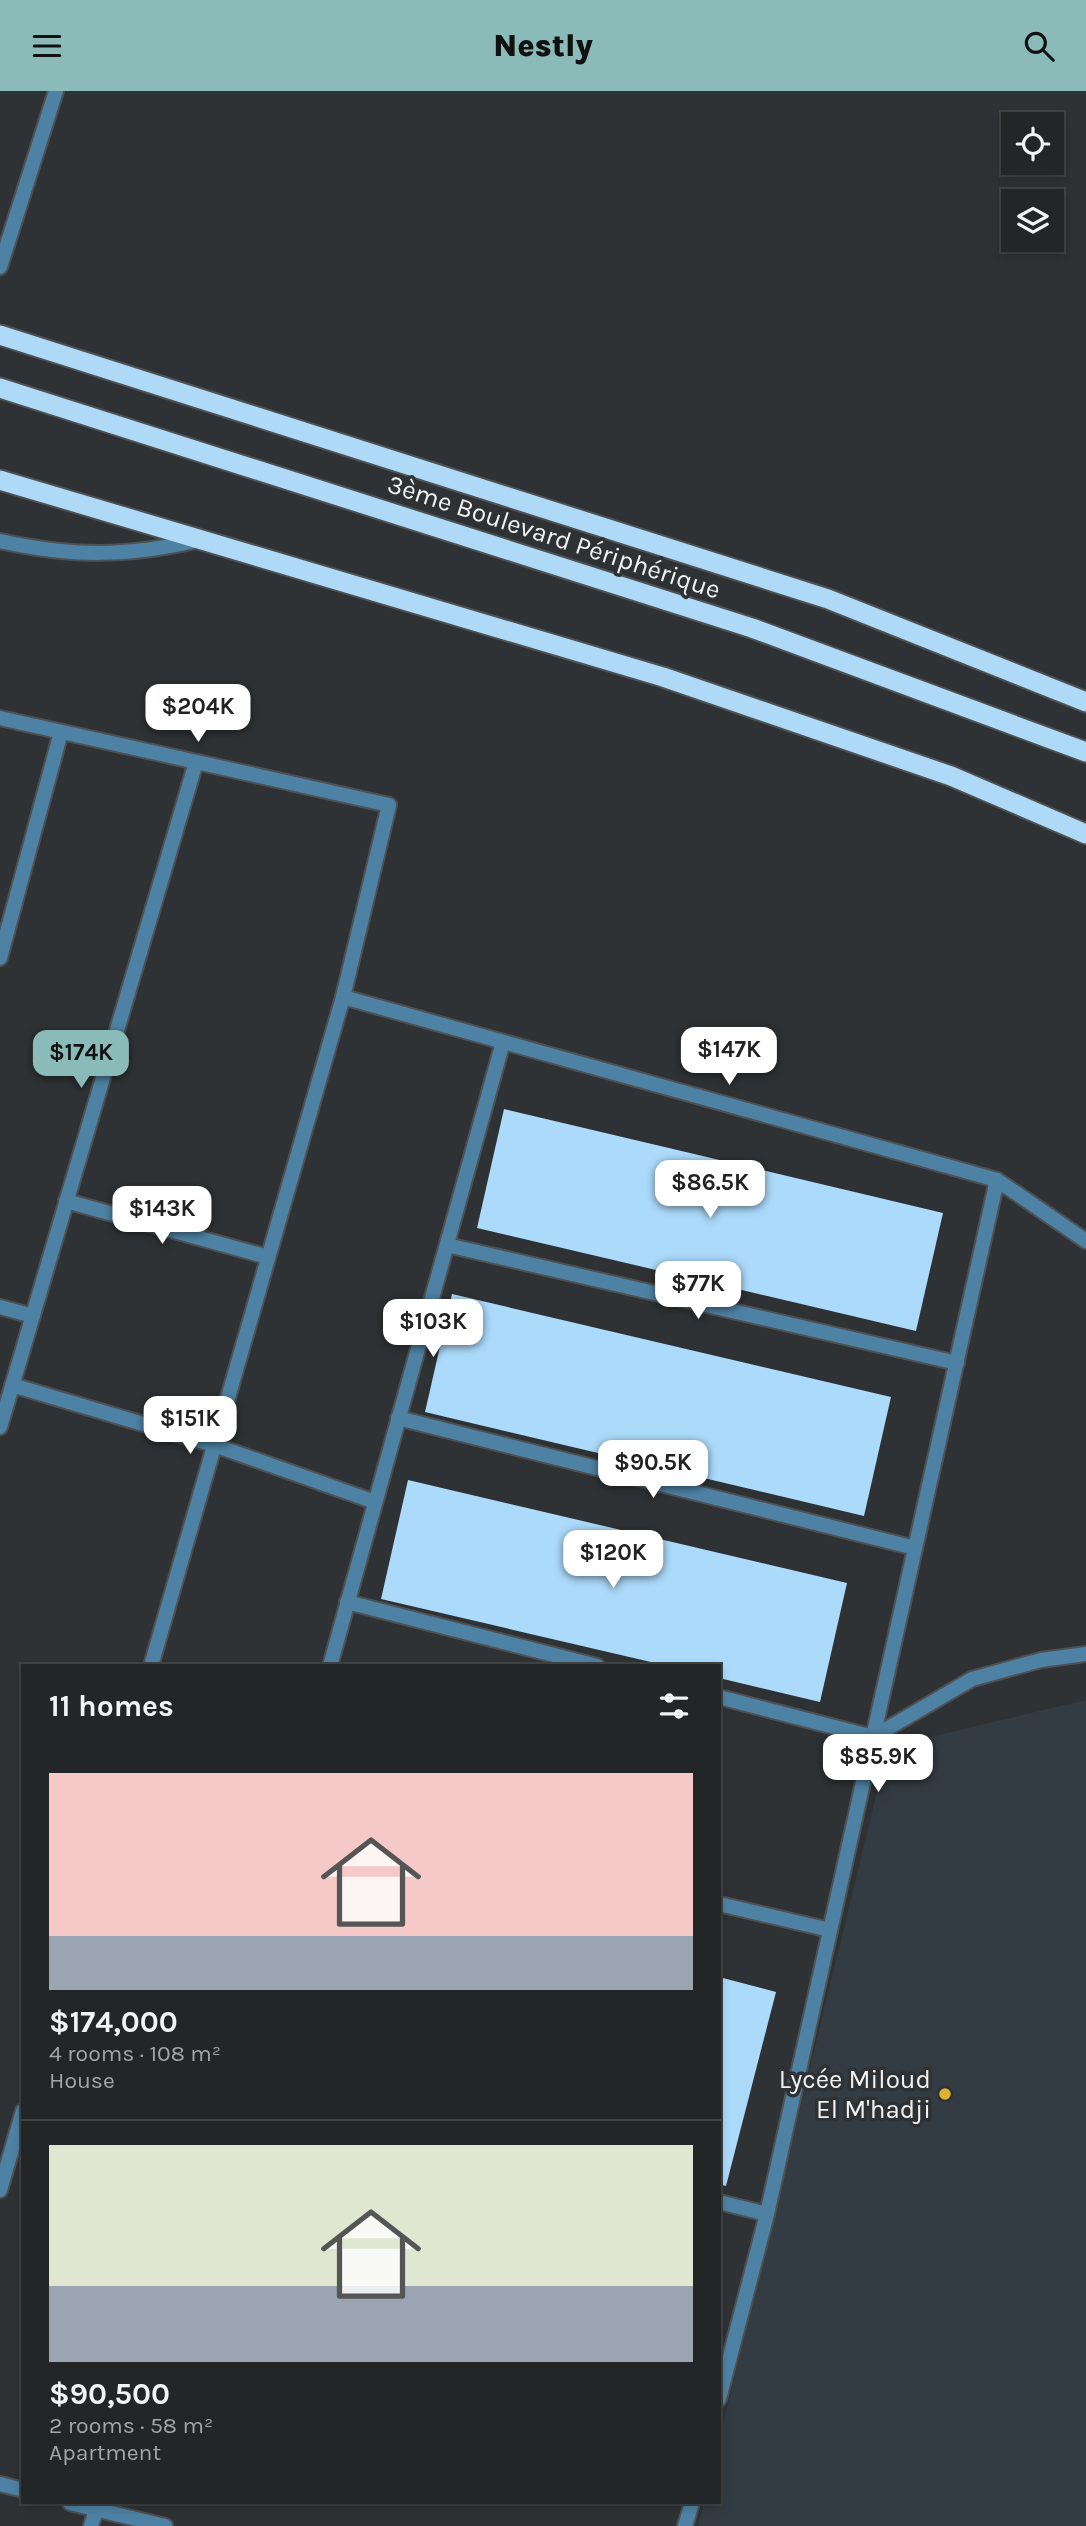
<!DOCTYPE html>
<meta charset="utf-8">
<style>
body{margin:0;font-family:Karla,sans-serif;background:#2f3233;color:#f1f3f6;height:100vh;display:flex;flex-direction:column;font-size:26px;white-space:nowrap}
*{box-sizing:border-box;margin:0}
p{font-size:23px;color:#a3a5a7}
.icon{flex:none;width:38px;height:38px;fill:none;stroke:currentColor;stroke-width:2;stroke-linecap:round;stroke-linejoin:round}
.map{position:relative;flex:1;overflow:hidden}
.drawer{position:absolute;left:21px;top:1573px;width:700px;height:840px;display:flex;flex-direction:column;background:#232627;border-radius:0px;box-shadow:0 4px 10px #0003,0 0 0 2px #404344}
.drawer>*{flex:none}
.buttons{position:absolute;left:1001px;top:21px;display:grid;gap:14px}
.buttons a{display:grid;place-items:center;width:63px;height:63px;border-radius:0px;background:#232627;box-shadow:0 4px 10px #0003,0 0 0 2px #404344;font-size:35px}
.price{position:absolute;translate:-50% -60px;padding:0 16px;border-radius:14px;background:#fff;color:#222;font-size:23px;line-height:46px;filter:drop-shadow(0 2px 4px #0008)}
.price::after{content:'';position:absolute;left:50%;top:42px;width:21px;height:16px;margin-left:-10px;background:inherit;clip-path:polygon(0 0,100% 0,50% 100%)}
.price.active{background:#8bbbb9;color:#111}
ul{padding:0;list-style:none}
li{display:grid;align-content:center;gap:14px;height:371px;padding:0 28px}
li+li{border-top:2px solid #404344}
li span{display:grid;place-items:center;height:217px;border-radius:0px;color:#555}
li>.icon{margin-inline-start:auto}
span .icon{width:126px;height:126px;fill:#fffc;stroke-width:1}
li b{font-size:30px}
h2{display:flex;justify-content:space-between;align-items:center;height:84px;padding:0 28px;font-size:30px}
header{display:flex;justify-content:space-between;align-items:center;height:91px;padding:0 28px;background:#8bbbb9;color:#111;font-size:32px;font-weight:800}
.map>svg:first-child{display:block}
.built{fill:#333c42}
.building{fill:#acdafb}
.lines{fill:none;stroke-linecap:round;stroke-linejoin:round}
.service-casing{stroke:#4e5153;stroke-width:18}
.minor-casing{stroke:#4e5153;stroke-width:18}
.trunk-casing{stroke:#4e5153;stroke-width:23}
.service{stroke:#4e82a4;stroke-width:14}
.minor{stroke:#4e82a4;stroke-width:14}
.trunk{stroke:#aed9f7;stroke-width:19}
.poi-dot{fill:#dcb233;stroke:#2f3234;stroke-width:2.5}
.labels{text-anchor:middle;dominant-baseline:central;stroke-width:7;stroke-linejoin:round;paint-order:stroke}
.street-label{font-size:26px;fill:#f0f2f3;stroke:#2f3234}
.poi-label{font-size:26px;fill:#f0f2f3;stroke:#2f3234;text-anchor:end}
</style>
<header><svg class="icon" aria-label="menu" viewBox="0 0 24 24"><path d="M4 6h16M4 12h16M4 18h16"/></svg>Nestly<svg class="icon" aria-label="search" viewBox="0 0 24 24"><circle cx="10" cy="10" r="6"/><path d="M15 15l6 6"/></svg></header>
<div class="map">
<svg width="1086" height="2435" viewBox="0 0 1086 2435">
<rect width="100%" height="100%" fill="#2f3234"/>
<path class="built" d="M1086 1609V2435H698L704 2412H719V2350L888 1656Z"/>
<g class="building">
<path d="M504 1018 943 1122 916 1240 477 1137Z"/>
<path d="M452 1203 891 1306 864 1425 425 1321Z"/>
<path d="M408 1389 847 1492 820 1611 719 1587V1575H668L381 1508Z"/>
<path d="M719 1886 776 1901 726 2095 719 2093Z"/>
</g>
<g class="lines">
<defs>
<path id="service" d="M0 450C72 466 127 466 199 449"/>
<g id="minor">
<path d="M0 176 56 0"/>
<path d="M0 627 389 714 343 906 151 1575"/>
<path d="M0 867 61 641"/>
<path d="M343 906 997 1089 1086 1150"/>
<path d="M66 1110 268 1166"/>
<path d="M447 1154 957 1272"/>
<path d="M0 1216 33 1225"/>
<path d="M12 1294 214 1354 375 1411"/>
<path d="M398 1327 915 1457"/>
<path d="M0 1336 196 671"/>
<path d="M347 1511 597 1575"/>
<path d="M330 1575 503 951"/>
<path d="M719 1606 873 1646 972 1588 1041 1569 1086 1563"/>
<path d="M719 1813 830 1839"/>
<path d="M0 2099 23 2020"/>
<path d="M719 2111 767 2123"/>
<path d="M719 2308 767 2123 997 1089"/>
<path d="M0 2393 23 2399"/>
<path d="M70 2412 165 2435"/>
<path d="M91 2435 98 2412"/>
<path d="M685 2435 692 2412"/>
</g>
<g id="trunk">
<path d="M0 244 828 508 1086 611"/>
<path d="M0 297 752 537 1086 661"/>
<path d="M0 389 663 586 951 685 1086 743"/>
</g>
</defs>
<use href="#service" class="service-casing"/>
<use href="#minor" class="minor-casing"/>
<use href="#trunk" class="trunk-casing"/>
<use href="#service" class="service"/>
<use href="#minor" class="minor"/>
<use href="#trunk" class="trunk"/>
</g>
<circle class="poi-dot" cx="945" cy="2003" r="7"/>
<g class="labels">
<g class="street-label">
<text transform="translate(554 446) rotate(18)">3ème Boulevard Périphérique</text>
</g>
<g class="poi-label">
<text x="931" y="1988">Lycée Miloud<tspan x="931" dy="30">El M'hadji</tspan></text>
</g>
</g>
</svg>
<div class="buttons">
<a><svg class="icon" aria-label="locate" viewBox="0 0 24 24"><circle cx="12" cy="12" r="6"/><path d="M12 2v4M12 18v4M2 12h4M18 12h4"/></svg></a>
<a><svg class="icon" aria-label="layers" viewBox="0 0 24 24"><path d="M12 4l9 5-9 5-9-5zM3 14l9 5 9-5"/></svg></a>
</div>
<b class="price" style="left:198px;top:653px">$204K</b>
<b class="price" style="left:729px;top:996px">$147K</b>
<b class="price active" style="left:81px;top:999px">$174K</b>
<b class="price" style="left:710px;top:1129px">$86.5K</b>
<b class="price" style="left:162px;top:1155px">$143K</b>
<b class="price" style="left:698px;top:1230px">$77K</b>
<b class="price" style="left:433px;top:1268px">$103K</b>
<b class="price" style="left:190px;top:1365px">$151K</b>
<b class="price" style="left:653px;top:1409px">$90.5K</b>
<b class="price" style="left:613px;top:1499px">$120K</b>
<b class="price" style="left:878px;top:1703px">$85.9K</b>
<section class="drawer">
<h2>11 homes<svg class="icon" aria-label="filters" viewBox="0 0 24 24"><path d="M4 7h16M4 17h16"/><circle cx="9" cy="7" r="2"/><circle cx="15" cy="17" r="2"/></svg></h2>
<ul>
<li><span style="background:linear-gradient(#f6c9c9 75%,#9aa5b1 0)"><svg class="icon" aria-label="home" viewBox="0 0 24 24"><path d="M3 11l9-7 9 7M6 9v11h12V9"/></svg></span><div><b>$174,000</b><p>4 rooms · 108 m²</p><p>House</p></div></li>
<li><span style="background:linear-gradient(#dfe7d0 65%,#9aa5b1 0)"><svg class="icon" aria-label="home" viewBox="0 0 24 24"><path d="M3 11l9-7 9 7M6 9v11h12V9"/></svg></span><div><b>$90,500</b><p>2 rooms · 58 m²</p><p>Apartment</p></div></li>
</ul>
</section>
</div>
